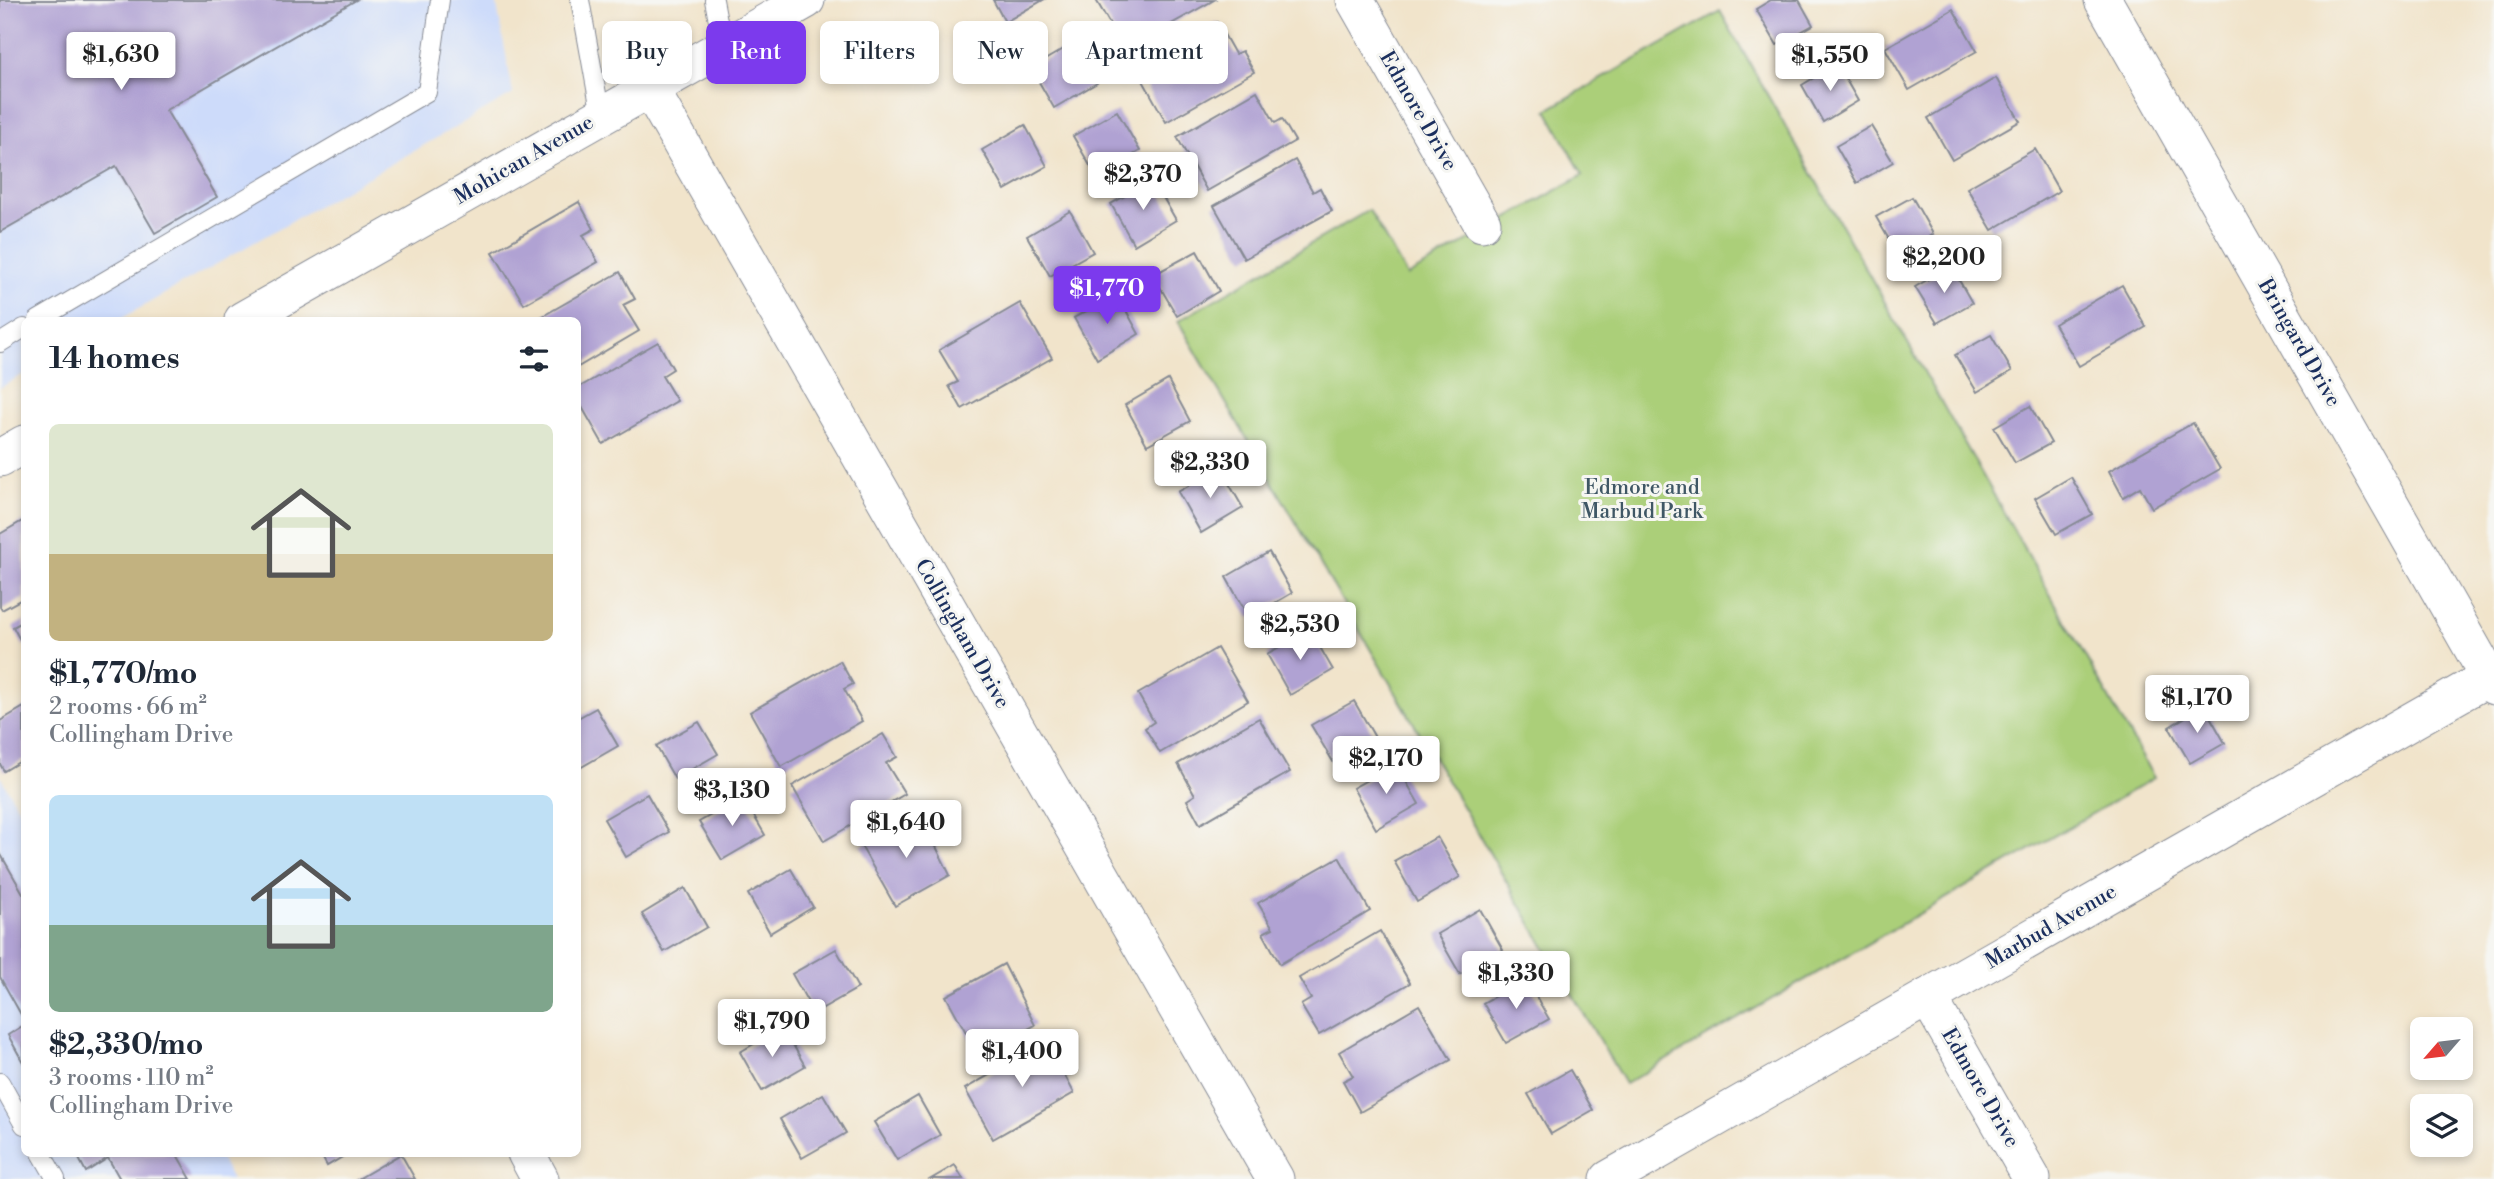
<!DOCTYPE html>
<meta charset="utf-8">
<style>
body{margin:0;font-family:"Libre Bodoni",serif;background:#f2f2f3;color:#1f2937;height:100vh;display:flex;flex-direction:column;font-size:26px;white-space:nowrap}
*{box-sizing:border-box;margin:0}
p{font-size:23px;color:#747a83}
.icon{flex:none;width:38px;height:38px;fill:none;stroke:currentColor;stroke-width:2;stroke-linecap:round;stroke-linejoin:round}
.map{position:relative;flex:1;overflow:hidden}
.side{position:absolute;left:21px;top:317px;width:560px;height:840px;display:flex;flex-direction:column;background:#fff;border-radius:10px;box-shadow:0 4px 10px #0003}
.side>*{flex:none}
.hud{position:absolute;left:602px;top:21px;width:665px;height:63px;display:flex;gap:14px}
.needle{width:46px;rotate:242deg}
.tools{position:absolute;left:2410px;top:1017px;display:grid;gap:14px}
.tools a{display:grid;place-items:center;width:63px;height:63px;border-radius:10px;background:#fff;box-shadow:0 4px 10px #0003;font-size:35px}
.price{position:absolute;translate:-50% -60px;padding:0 16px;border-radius:7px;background:#fff;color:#222;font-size:23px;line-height:46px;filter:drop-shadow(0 2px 4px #0008)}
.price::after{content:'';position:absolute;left:50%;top:42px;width:21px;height:16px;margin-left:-10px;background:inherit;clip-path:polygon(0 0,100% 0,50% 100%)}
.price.on{background:#7c3aed;color:#fff}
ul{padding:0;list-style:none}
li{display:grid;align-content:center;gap:14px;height:371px;padding:0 28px}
li span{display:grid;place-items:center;height:217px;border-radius:10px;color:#555}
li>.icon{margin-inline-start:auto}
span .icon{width:126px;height:126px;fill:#fffc;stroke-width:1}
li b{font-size:30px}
h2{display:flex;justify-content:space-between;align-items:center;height:84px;padding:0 28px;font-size:30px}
.tag{padding:0 24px;border-radius:10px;background:#fff;box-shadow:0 4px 10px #0003;font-size:24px;line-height:63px}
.tag.on{background:#7c3aed;color:#fff}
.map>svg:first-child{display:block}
.built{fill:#cddbfa}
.green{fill:#abcf79;stroke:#637f6c;stroke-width:2}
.building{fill:#b0a2d3}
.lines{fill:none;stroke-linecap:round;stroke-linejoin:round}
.lane-casing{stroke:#868a94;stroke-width:20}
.street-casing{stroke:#868a94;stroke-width:39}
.lane{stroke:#fff;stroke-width:18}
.street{stroke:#fff;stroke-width:37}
.labels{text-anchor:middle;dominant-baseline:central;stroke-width:6;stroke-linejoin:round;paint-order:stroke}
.street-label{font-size:21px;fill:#1b2f5e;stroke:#f6f6f2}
.park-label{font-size:21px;fill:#3f5765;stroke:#f6f6f2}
</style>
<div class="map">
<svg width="2494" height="1179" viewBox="0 0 2494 1179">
<rect width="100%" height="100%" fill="#f6f6f2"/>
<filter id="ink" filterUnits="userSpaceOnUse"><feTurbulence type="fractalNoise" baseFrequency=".0143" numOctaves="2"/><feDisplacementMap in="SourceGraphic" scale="14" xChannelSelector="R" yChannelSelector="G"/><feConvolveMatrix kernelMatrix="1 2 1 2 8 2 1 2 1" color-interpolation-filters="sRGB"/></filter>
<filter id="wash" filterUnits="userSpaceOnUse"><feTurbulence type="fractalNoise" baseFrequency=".00686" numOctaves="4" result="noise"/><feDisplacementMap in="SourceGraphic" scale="28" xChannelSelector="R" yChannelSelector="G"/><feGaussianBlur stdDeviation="1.57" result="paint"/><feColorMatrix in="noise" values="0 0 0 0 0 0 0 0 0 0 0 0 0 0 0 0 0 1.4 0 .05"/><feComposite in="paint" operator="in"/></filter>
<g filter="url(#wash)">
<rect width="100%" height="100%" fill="#f1e4cb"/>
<g class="built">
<path d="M0 0H496L513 94 119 320H24V374L0 388Z"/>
<path d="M0 776 24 818V1153H217L232 1179H0Z"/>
</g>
<path class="green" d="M1720 11 2154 778 1625 1084 1178 321 1369 210 1407 276 1583 175 1547 110Z"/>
<g id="blocks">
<g class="building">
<path d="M0 0H356L166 110 217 197 155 233 116 166 0 232Z"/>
<path d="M993 0H1043L1005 22Z"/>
<path d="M1096 0H1214L1125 50Z"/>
<path d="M1771 0H1799L1813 25 1777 45 1756 9Z"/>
<path d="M1953 9 1977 51 1909 90 1885 48Z"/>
<path d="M1217 22 1235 54 1242 51 1254 72 1166 122 1136 68Z"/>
<path d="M1074 43 1097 83 1054 108 1031 68Z"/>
<path d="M1837 64 1858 101 1823 122 1802 85Z"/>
<path d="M1996 78 2020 121 1952 160 1928 118Z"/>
<path d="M1257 91 1275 123 1282 119 1295 141 1207 191 1177 137Z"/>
<path d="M1117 111 1140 151 1096 176 1073 136Z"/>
<path d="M1025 125 1047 166 1005 190 982 150Z"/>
<path d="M1871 126 1893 162 1857 183 1836 146Z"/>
<path d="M2035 149 2059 191 1992 230 1967 188Z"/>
<path d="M1295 160 1313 192 1320 188 1332 211 1244 259 1214 206Z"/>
<path d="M1153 180 1176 220 1134 245 1111 204Z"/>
<path d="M1912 197 1933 234 1898 255 1876 217Z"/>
<path d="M579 202 594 229 583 235 598 262 524 304 493 252Z"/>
<path d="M1070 211 1093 252 1050 276 1027 236Z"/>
<path d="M1197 251 1219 291 1177 316 1153 275Z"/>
<path d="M1951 266 1972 303 1937 323 1915 287Z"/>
<path d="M620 272 635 299 623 305 639 331 578 367V320H536Z"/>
<path d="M2122 285 2146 327 2079 366 2054 324Z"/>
<path d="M1117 294 1139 334 1097 359 1074 318Z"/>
<path d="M1020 303 1052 358 962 409 949 386 958 382 939 350Z"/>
<path d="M1991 335 2012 371 1977 392 1955 355Z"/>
<path d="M658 342 673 369 662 376 677 401 603 444 578 400V388Z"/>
<path d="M1168 380 1190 421 1147 445 1125 405Z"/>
<path d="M2030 406 2051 443 2015 463 1994 427Z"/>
<path d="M2193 423 2220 469 2152 508 2140 487 2123 497 2109 471Z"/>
<path d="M1220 468 1243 508 1201 533 1178 492Z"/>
<path d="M2071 477 2092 514 2056 534 2035 498Z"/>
<path d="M24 520V598L2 610 0 607V534Z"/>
<path d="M1269 552 1292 593 1249 618 1226 577Z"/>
<path d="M24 621V647L13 627Z"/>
<path d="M1310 630 1333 670 1290 695 1267 654Z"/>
<path d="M1217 648 1248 701 1160 753 1145 728 1154 722 1138 694Z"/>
<path d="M840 661 853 684 844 689 862 721 781 767 750 712Z"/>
<path d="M1354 701 1377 741 1335 765 1311 725Z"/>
<path d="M2204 706 2225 743 2190 763 2169 727Z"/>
<path d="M24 707V759L4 771 0 764V721Z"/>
<path d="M596 708 618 746 578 769V718Z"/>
<path d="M1259 718 1290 772 1200 824 1187 800 1195 795 1178 764Z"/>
<path d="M699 722 718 754 675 779 656 746Z"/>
<path d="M883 734 897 757 886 763 905 794 824 841 792 786Z"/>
<path d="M1396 764 1419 804 1376 829 1353 788Z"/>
<path d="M647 794 669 832 626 857 604 819Z"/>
<path d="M743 797 765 835 722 860 699 822Z"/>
<path d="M920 814 950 875 895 906 861 846Z"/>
<path d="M1437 837 1460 877 1417 902 1394 861Z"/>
<path d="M0 853 24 895V1020L0 977Z"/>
<path d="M1339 857 1370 911 1280 964 1263 933 1273 928 1258 903Z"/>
<path d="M791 869 813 907 770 933 748 894Z"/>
<path d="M685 888 707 927 664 952 642 914Z"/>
<path d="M1480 909 1503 950 1460 974 1437 934Z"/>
<path d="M1380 931 1410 983 1319 1035 1301 1005 1311 999 1299 978Z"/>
<path d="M836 949 858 988 814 1013 792 974Z"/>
<path d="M1004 964 1035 1025 979 1056 946 996Z"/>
<path d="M1526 979 1549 1019 1506 1043 1483 1003Z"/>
<path d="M1419 1005 1451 1060 1360 1112 1343 1081 1353 1076 1339 1052Z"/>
<path d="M24 1025V1064L8 1035Z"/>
<path d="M783 1027 805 1066 762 1091 740 1052Z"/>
<path d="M1056 1037 1071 1065 1062 1070 1074 1093 993 1139 965 1089Z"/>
<path d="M1570 1070 1593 1110 1551 1134 1528 1094Z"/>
<path d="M823 1094 846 1133 802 1158 780 1119Z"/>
<path d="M918 1096 940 1135 897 1160 874 1122Z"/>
<path d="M76 1153H176L191 1179H120L108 1158 86 1172Z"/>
<path d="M320 1153H349L327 1166Z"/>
<path d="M401 1154 415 1179H358Z"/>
<path d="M955 1165 963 1179H931Z"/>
</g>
</g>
</g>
<g filter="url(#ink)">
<use href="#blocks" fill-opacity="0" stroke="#868a94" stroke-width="2"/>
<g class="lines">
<defs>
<g id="lane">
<path d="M580 0 601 116"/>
<path d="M714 0 723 47"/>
<path d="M38 320 427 92 440 0"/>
<path d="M0 343 24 328"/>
<path d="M0 1082 24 1125"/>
<path d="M41 1153 56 1179"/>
</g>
<g id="street">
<path d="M1355 0 1482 223"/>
<path d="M2103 0 2494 686"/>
<path d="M650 89 1275 1179"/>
<path d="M243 320 806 0"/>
<path d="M0 458 24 444"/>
<path d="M1928 997 2032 1179"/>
<path d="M526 1153 540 1179"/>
<path d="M1609 1179 2494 674"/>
</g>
</defs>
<use href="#lane" class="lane-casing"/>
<use href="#street" class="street-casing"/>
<use href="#lane" class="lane"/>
<use href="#street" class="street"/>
</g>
</g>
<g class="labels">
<g class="street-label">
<text transform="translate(1418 111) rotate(60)">Edmore Drive</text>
<text transform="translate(524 160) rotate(-30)">Mohican Avenue</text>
<text transform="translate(2299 343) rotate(60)">Bringard Drive</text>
<text transform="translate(962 634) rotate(60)">Collingham Drive</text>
<text transform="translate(2051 927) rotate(-30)">Marbud Avenue</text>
<text transform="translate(1980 1088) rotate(60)">Edmore Drive</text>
</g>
<g class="park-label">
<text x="1642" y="488">Edmore and<tspan x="1642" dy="24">Marbud Park</tspan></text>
</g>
</g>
</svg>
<div class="tools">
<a><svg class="needle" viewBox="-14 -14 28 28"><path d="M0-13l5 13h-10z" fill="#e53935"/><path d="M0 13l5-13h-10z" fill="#747a83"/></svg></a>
<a><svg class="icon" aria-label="layers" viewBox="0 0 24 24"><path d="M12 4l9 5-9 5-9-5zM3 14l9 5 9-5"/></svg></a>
</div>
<b class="price" style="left:121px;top:92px">$1,630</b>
<b class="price" style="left:1830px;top:93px">$1,550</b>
<b class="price" style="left:1143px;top:212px">$2,370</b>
<b class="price" style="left:1944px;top:295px">$2,200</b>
<b class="price on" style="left:1107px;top:326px">$1,770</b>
<b class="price" style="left:1210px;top:500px">$2,330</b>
<b class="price" style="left:1300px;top:662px">$2,530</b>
<b class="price" style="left:2197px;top:735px">$1,170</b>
<b class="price" style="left:1386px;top:796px">$2,170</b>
<b class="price" style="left:732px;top:828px">$3,130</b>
<b class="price" style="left:906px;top:860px">$1,640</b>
<b class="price" style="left:1516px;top:1011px">$1,330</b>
<b class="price" style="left:772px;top:1059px">$1,790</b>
<b class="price" style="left:1022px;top:1089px">$1,400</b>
<div class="hud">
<a class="tag">Buy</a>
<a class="tag on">Rent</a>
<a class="tag">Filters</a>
<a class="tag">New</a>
<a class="tag">Apartment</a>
</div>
<section class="side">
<h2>14 homes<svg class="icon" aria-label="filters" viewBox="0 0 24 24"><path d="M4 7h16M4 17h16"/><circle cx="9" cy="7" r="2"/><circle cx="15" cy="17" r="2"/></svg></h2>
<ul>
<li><span style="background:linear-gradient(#dfe7d0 60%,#c2b280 0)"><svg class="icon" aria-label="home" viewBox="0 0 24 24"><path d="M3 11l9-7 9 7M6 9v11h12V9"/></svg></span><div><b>$1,770/mo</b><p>2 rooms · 66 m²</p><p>Collingham Drive</p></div></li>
<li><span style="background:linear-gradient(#bfe0f5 60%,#7fa58c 0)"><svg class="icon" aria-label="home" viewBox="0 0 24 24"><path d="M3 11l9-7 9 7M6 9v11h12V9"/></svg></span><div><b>$2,330/mo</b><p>3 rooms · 110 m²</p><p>Collingham Drive</p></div></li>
</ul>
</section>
</div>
